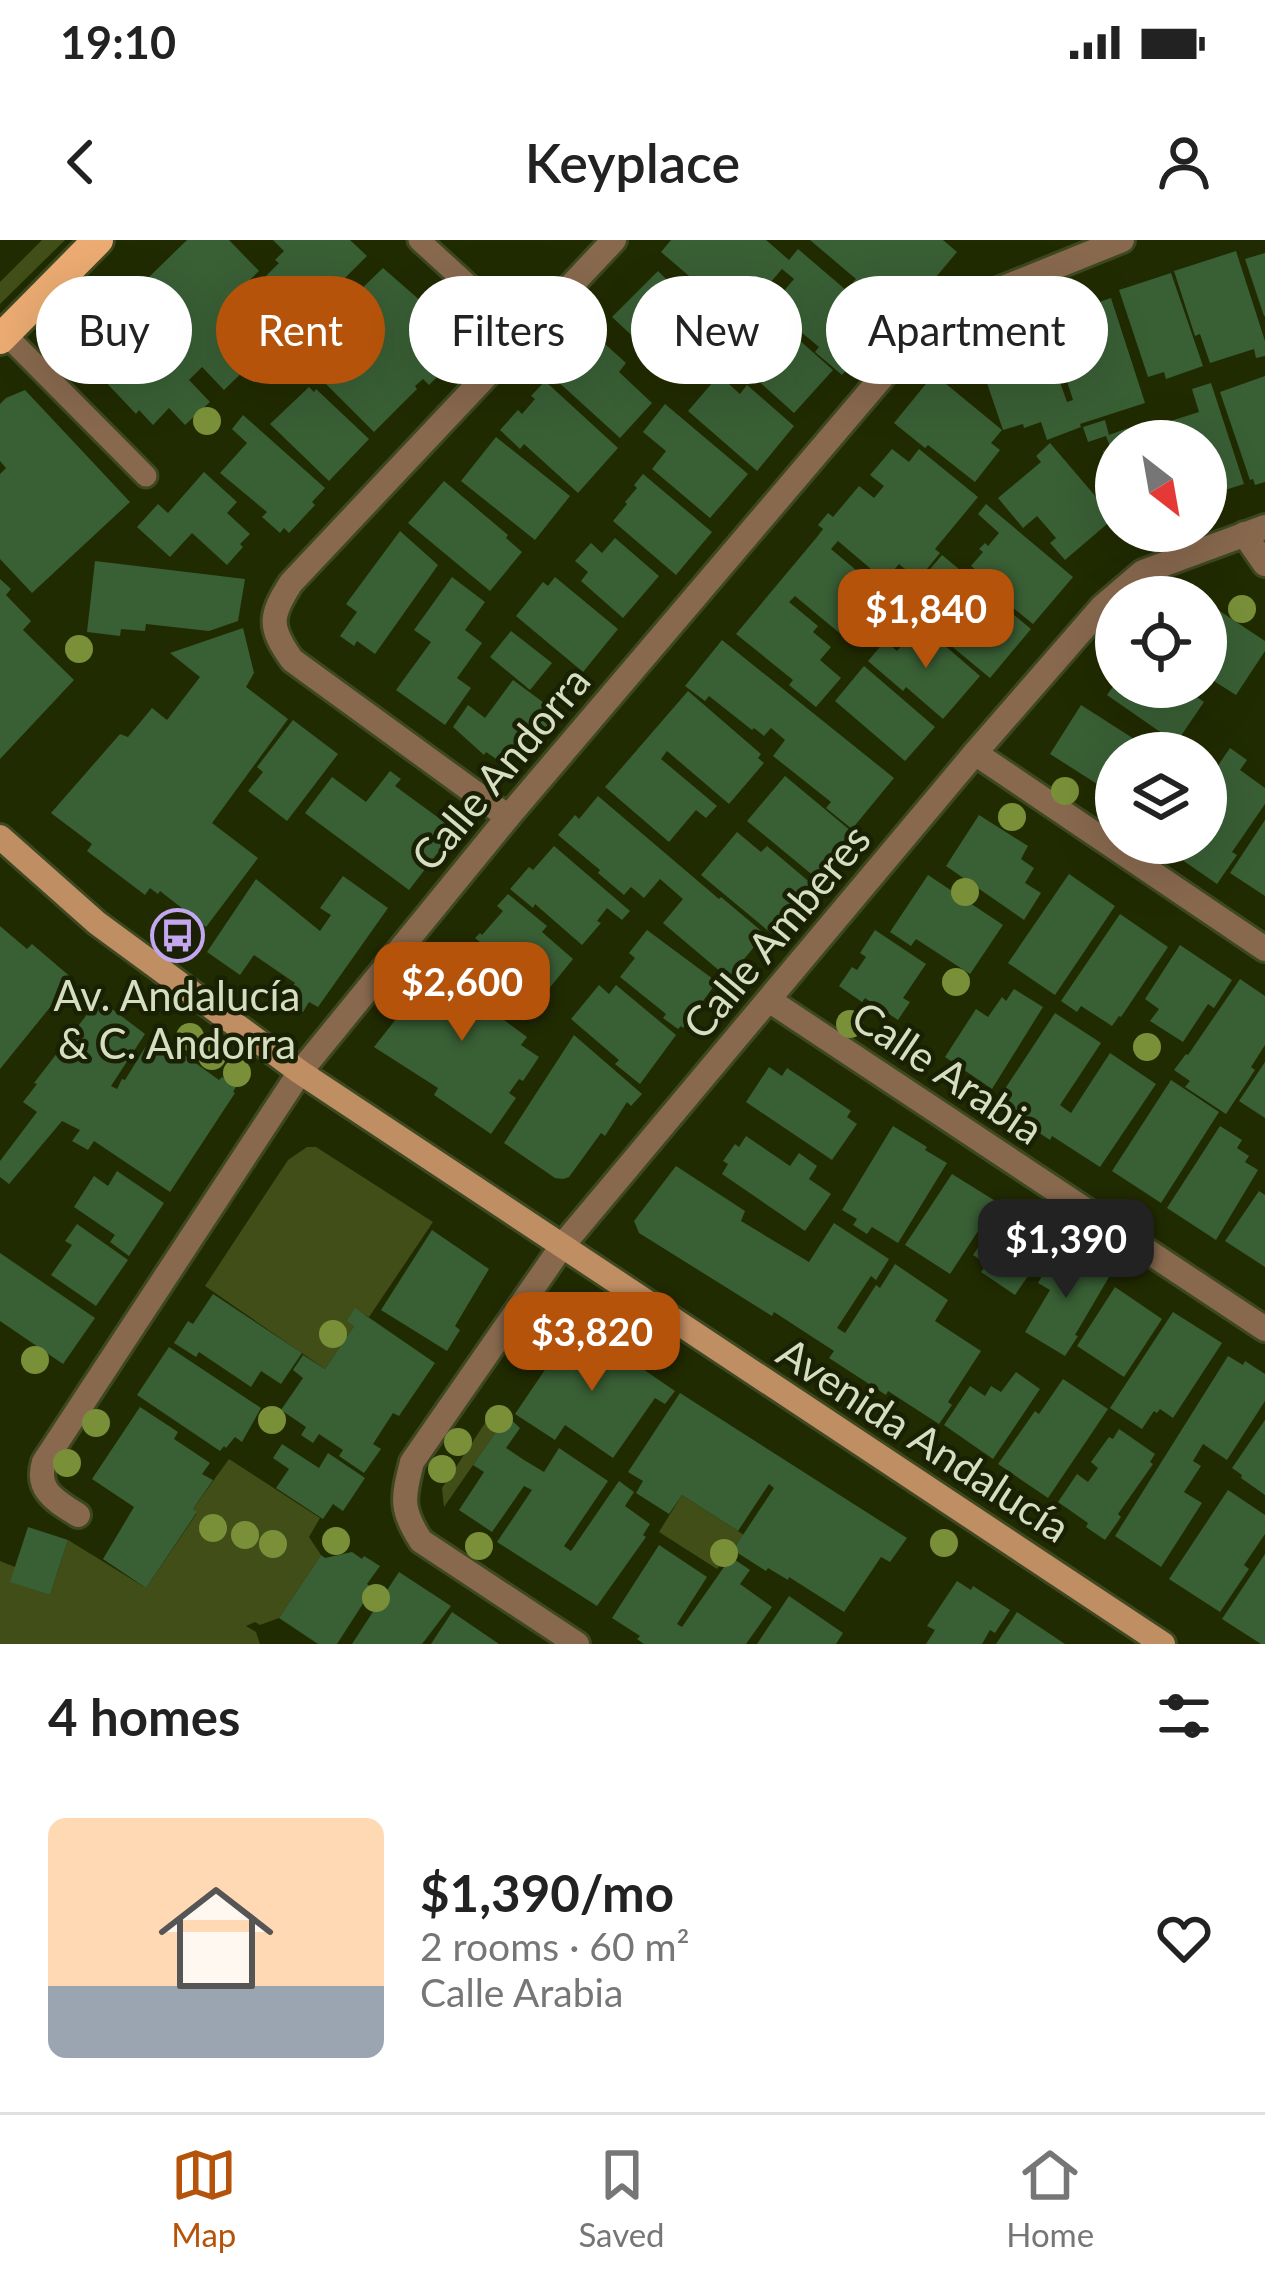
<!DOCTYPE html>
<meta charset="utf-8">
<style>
body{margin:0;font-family:Lato,sans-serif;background:#f2f2f2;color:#222;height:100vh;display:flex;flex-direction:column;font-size:45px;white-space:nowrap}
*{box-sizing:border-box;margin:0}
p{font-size:39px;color:#767676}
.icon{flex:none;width:66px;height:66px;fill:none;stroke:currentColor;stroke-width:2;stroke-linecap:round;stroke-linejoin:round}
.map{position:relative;height:1404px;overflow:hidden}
.side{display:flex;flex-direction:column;background:#fff;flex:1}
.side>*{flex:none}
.banner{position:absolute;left:36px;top:36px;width:1194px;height:108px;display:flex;gap:24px}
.needle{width:78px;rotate:149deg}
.controls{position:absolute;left:1095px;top:180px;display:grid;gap:24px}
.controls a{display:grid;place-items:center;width:132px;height:132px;border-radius:50%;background:#fff;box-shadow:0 12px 48px #0002;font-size:60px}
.price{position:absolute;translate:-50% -102px;padding:0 27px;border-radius:24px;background:#b45309;color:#fff;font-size:39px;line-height:78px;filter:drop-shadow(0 3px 6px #0008)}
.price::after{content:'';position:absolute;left:50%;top:72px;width:36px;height:27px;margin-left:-18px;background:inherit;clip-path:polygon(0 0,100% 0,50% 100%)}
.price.selected{background:#222;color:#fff}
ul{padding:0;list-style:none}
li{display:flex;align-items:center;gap:36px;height:300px;padding:0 48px}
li+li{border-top:3px solid #e0e0e0}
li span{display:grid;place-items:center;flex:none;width:336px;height:240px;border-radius:18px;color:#555}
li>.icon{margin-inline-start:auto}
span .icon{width:144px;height:144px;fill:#fffc;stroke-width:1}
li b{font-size:51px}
h2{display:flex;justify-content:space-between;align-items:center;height:144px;padding:0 48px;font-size:51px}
.chip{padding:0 42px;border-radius:54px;background:#fff;box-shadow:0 12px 48px #0002;font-size:42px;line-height:108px}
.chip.selected{background:#b45309;color:#fff}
.status{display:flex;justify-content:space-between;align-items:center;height:84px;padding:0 60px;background:#fff;direction:ltr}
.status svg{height:33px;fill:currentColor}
header{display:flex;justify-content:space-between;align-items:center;height:156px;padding:0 48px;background:#fff;font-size:54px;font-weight:600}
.menu{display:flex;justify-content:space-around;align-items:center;height:168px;border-top:3px solid #e0e0e0;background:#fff;font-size:33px;color:#767676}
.menu a{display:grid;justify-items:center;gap:6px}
.menu .selected{color:#b45309}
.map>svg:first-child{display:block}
.green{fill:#414e17}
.building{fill:#395f35}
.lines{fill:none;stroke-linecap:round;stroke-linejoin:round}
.lane-casing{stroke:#3e4820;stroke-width:27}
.street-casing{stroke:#3e4820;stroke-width:30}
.secondary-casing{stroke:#3e4820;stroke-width:30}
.primary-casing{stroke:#3e4820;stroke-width:36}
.lane{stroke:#88694e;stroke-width:21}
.street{stroke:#88694e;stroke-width:24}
.secondary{stroke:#c08e63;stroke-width:24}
.primary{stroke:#ebab72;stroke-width:30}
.tree{fill:#799039}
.labels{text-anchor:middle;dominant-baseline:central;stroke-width:9;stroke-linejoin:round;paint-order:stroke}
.street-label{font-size:42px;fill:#d5dec1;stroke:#192004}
.poi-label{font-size:42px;fill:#d5dec1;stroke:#192004}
</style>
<div class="status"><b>19:10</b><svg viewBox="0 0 49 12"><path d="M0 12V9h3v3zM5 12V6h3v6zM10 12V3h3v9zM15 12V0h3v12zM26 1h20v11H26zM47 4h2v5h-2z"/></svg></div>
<header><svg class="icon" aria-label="back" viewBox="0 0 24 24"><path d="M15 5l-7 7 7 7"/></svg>Keyplace<svg class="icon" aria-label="person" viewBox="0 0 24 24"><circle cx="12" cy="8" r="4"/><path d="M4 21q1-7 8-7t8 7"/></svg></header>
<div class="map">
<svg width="1265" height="1404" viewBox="0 0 1265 1404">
<rect width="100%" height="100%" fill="#212b01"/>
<g class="green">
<path d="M42 0H65L0 64V42Z"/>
<path d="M307 907H316L433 982 369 1077 355 1069 354 1086 325 1129 205 1046 288 920Z"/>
<path d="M497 1165 509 1173 444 1267 442 1248Z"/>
<path d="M229 1219 320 1278 309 1297 321 1315 279 1378 260 1385 255 1382 246 1386 256 1392 260 1404H0V1321L15 1327V1343L50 1355 68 1300 146 1348 197 1273 193 1269Z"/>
<path d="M682 1255 744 1295 717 1329 659 1292Z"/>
</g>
<g class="building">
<path d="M187 0H229L259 31 225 64 231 71 279 23 275 20 284 11 273 0H350L367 16 318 65 328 75 303 96 307 100 283 124 232 74 223 83 257 118 224 150 202 127 189 140 210 162 185 185 169 168 153 185 139 170 136 174 65 99 116 51 125 61 126 50 138 39 146 40Z"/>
<path d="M671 0H766L789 20 798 9 846 50 856 39 810 0H943L957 12 889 93 855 65 847 75 874 98 842 135 815 112 819 107 783 77 779 82 766 72 794 39 782 29 764 50 752 39 725 71 700 50 702 47 661 12Z"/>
<path d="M1236 11 1265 101V116L1256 118 1254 109 1210 123 1200 94 1195 96 1174 31Z"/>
<path d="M1265 13V76H1264L1245 19Z"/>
<path d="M383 28 470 104 429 145 423 139 415 146 417 149 374 192 315 133 351 92 336 77 347 66 355 75 373 57 368 52 358 63 352 58Z"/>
<path d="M658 31 682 55 691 46 733 87 719 101 712 94 673 134 612 77Z"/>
<path d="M1171 33 1203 126 1166 139 1164 132 1148 137 1119 50Z"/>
<path d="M1090 58 1093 64 1111 58 1145 163 1080 184 1081 187 1047 200 1041 182 1024 188 1023 184 1003 190 975 108 1020 92 1018 83 1037 77 1067 162 1073 160 1048 82 1054 80 1051 71Z"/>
<path d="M763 91 777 104 789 91 833 130 794 173 736 121Z"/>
<path d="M594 94 626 123 619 132 652 163 620 198 554 138Z"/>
<path d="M934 134 1002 190 991 203 1000 210 975 242 928 205 925 208 894 183Z"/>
<path d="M719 135 740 154 747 145 794 186 757 231 688 171Z"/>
<path d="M1265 136V242L1255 245 1253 239 1250 240 1220 152Z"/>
<path d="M545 141 618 208 578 253 524 204 520 209 500 190 518 170 522 174 535 159 531 156Z"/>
<path d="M1211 143 1244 244 1206 256V201H1167L1161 184 1199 172 1192 149Z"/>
<path d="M309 147 314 152 316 149 369 199 329 241 270 184Z"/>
<path d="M25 150 130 262 32 353 0 319V234L6 228 0 221V164L6 158Z"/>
<path d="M665 164 748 234 710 278 652 229 666 211 643 192Z"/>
<path d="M243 175 325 248 312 262 315 265 289 293 284 288 280 293 262 277 267 272 220 233 247 203 232 189Z"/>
<path d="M1105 180 1109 195 1128 188 1132 199 1154 192 1157 201H1116L1115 251 1103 211 1111 209 1106 196 1088 202 1083 187Z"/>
<path d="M496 197 570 256 535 300 461 241Z"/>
<path d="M1050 203 1114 278 1065 320 1050 303 1056 298 1037 276 1023 288 998 258 1041 222 1036 216Z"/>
<path d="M892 209 909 222 919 209 978 257 935 309 940 313 918 340 899 324 885 341 838 301 831 309 887 356 849 401 795 356 789 362 818 386 813 392 831 407 820 420 841 438 816 467 789 445 793 440 736 394 817 297 823 289 818 285 828 273 833 277 859 246 874 258 884 246 870 235Z"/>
<path d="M204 232 237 262 227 273 250 294 240 304 243 307 227 325 192 293 170 317 137 287 158 264 168 273Z"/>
<path d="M643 234 712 292 676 335 613 281 627 264 625 262 637 248 634 245Z"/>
<path d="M444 241 508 295 506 298 522 312 490 351 408 283Z"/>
<path d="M986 264 1073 337 1033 384 1007 363 1011 358 971 326 983 312 979 309 985 303 988 306 999 293 978 274Z"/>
<path d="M400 291 438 325 375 414 357 401 354 406 340 396 357 372 346 364Z"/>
<path d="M615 298 659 336 623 378 581 341 588 332 575 321 591 303 602 313Z"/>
<path d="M942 315 1031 389 990 438 920 380 938 358 919 342Z"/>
<path d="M95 321 245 339 238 381 209 391 146 384 145 391 121 389 120 396 87 392Z"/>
<path d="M452 337 485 362 465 390 482 403 457 438 471 448 445 485 396 450 431 402 414 390Z"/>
<path d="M555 337 618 389 583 432 516 376 543 342 548 346Z"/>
<path d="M0 339 11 349 6 355 31 381 23 390 74 440 0 519Z"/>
<path d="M1206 362 1265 401V411L1236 455 1206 436Z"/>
<path d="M920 384 980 436 943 479 906 447 903 451 868 421 885 401 897 411Z"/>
<path d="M243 388 254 433 246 447 288 479 212 583 258 618 206 687 160 651 158 654 150 648 145 655 87 611 92 604 51 573 120 494 128 497 152 468 167 480 200 437 170 413Z"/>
<path d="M511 391 552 423 530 450 490 417Z"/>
<path d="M722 400 894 538 852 589 826 568 831 562 773 516 785 500 771 488 764 496 754 488 752 490 709 456 705 461 685 446Z"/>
<path d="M864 426 935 487 905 521 835 461Z"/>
<path d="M513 440 559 474 540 500 526 490 502 523 486 512 484 515 453 487 468 465 485 478Z"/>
<path d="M1116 442V447H1182L1204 462 1176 503 1107 455Z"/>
<path d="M688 451 761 514 758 518 764 523 729 564 667 511 661 519 717 566 706 578 696 570 669 602 605 547Z"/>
<path d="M1081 465 1156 513H1116V556L1050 514Z"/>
<path d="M293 480 338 514 287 581 248 551 263 532 257 527Z"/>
<path d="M1230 508 1247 520 1240 530 1265 548V564L1232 612 1237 615 1217 644 1162 606 1164 603H1206V543Z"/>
<path d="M390 531 401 539 395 546 451 587 446 602 409 650 305 573 332 537 366 562Z"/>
<path d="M785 536 857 596 821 642 747 581Z"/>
<path d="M598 556 719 659 721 657 765 694 728 738 663 683 683 659 660 639 644 658 631 647 624 655 598 633 600 630 558 595 575 575 579 579Z"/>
<path d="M979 575 1028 606 1021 619 1034 628 1025 643 1041 653 1024 680 946 626Z"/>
<path d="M1265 580V656L1230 633Z"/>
<path d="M737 592 761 612 767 606 813 645 772 694 701 635Z"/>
<path d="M554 606 630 671 622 680 607 668 597 681 601 683 582 705 535 664 533 668 510 649 529 627 533 630Z"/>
<path d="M1069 634 1115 666 1055 755 1008 723Z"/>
<path d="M928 635 1003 685 970 734 916 699 911 706 890 692Z"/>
<path d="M343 636 388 668 318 767 309 762 303 772 284 759 295 743 254 715 240 735 207 712 256 639 320 691 331 675 320 668Z"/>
<path d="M508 654 547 686 542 692 573 719 543 756 475 698 480 693 482 695 503 671 497 666Z"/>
<path d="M1120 674 1168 707 1121 777 1119 776 1112 786 1081 766 1077 772 1061 761Z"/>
<path d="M0 686 27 709 32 704 73 739 0 829Z"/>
<path d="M647 690 717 742 683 788 681 786 678 789 663 778 666 774 620 737 635 718 629 713Z"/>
<path d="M875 690 926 724 903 758 910 762 898 780 865 758 862 762 839 746 852 727 857 730 866 717 860 713Z"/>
<path d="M1180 705 1232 740 1214 768 1208 764 1183 802 1150 781 1159 769 1145 759Z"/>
<path d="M448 721 493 752 506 736 522 752 500 777 527 797 521 805 539 817 523 841 519 839 509 853 516 858 491 894 434 855 438 848 374 807 433 732 439 736Z"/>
<path d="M1240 739 1265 756V805L1251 827 1255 830 1226 874 1185 847 1190 841 1174 830 1186 814 1188 815Z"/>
<path d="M599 745 609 754 616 745 676 795 640 844 615 824 619 820 571 779Z"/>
<path d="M1014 749 1043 767 992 849 945 817 976 769 988 777 1002 757 1006 761Z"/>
<path d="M99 759 145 794 111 846 117 849 122 839 125 840 154 793 219 840 222 837 236 847 233 852 235 853 170 952 94 901 88 910 72 901 80 890 62 881 9 944 0 937V921L37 872 23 862 37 844 34 843Z"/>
<path d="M1055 773 1101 803 1060 865 1071 873 1110 813 1156 844 1100 927 1052 896 1050 900 995 864Z"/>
<path d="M574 795 642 854 631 866 627 862 605 896 601 893 569 937 563 939 555 938 504 903Z"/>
<path d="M1265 822V878L1239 861Z"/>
<path d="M769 827 782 836 787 828 851 871 847 877 857 884 832 920 746 862Z"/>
<path d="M1171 840 1219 872 1161 963 1112 931Z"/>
<path d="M893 886 927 907 925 910 947 923 898 1003 872 987 867 994 853 985 857 979 842 970Z"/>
<path d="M1220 886 1242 900 1237 908 1249 916 1245 922 1258 930 1216 1000 1167 968Z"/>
<path d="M746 896 790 926 799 913 817 926 809 939 831 954 805 991 722 934 728 924 723 921 735 904 739 907Z"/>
<path d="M676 926 745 971 741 981 809 1022 834 983 889 1019 876 1040 871 1036 837 1088 845 1093 876 1045 880 1048 895 1024 948 1060 935 1081 981 1111 948 1162 952 1165 939 1184 888 1151 886 1155 829 1118 834 1111 774 1072 772 1076 639 993 634 981Z"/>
<path d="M117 931 164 963 129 1016 110 1002 115 995 74 967 94 936 108 946Z"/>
<path d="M952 934 997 962 950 1034 905 1005Z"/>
<path d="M1259 951 1265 955V1027L1225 1001Z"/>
<path d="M1010 961 1057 994 1015 1055 981 1032 987 1024 973 1015Z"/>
<path d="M77 984 128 1020 96 1066 51 1035 72 1005 65 1001Z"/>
<path d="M432 990 489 1029 455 1086 460 1090 447 1111 381 1070Z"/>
<path d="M1059 1007 1109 1037 1075 1095 1078 1096 1065 1116 1025 1092 1050 1050 1038 1043Z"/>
<path d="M0 1013 95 1078 63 1124 0 1081Z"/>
<path d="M1115 1047 1162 1079 1124 1137 1077 1106Z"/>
<path d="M213 1054 302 1113 281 1144 261 1131 251 1147 199 1112 196 1117 174 1103 188 1081 193 1084Z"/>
<path d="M355 1068 435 1123 399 1176 393 1173 373 1204 381 1209 364 1233 339 1216 343 1210 319 1194 313 1203 301 1195 306 1187 281 1170 303 1138 293 1130 303 1115 325 1129 354 1086 347 1081Z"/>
<path d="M1173 1072 1222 1103 1173 1178 1160 1169 1157 1173 1154 1171 1142 1189 1110 1168Z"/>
<path d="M576 1084 616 1112 596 1143 618 1112 675 1151 665 1164 655 1158 613 1218 565 1185 555 1200 515 1174Z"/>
<path d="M169 1107 261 1168 242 1202 235 1197 226 1208 224 1206 220 1211 137 1155Z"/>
<path d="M1228 1116 1243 1125 1245 1121 1265 1134V1161L1227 1220 1203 1204 1193 1221 1201 1226 1184 1252 1202 1263 1161 1327 1115 1296Z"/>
<path d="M1016 1132 1040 1149 993 1219 944 1185 970 1146 985 1156 991 1146 1001 1152Z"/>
<path d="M1063 1139 1108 1169 1048 1258 998 1224 1035 1171 1039 1174Z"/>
<path d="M680 1153 907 1298 890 1322 881 1317 844 1372 789 1337 788 1340 768 1328 766 1331 733 1310 774 1248 769 1244 738 1291 682 1255 669 1274 636 1253 643 1241 628 1232Z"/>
<path d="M140 1167 178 1192 174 1199 210 1223 202 1234 213 1240 193 1269 197 1272 146 1348 103 1319 134 1267 92 1239Z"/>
<path d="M507 1176 520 1188 506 1208 524 1220 544 1232 559 1208 608 1241 564 1306 571 1311 619 1241 634 1252 625 1266 650 1284 643 1295 646 1297 597 1366 497 1302 532 1250 524 1246 492 1292 459 1270 484 1232 473 1225Z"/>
<path d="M1265 1180V1255L1241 1238 1242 1235 1232 1228Z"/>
<path d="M1119 1189 1155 1214 1150 1222 1153 1224 1118 1274 1121 1277 1105 1300 1086 1287 1088 1283 1058 1262 1077 1234 1088 1242 1098 1228 1091 1222 1109 1197 1113 1199Z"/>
<path d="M282 1204 319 1228 328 1213 365 1238 343 1271 333 1264 323 1279 276 1248 289 1229 273 1218Z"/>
<path d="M1228 1250 1265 1275V1294L1244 1325 1249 1329 1220 1372 1169 1339Z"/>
<path d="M28 1287 68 1300 50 1355 10 1342Z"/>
<path d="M659 1305 707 1337 677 1384 682 1387 731 1317 750 1330 740 1344 772 1367 746 1404H644L637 1399 640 1396 612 1378Z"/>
<path d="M352 1312 362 1319 364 1316 380 1326 367 1344 373 1348 337 1404H318L279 1378 321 1315 325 1318Z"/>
<path d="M1265 1314V1404H1261L1222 1379Z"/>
<path d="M399 1332 451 1366 422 1404H352Z"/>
<path d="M957 1341 971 1350 973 1346 1010 1370 995 1393 990 1390 982 1404H926L935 1390 927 1386Z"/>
<path d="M789 1356 843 1393 836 1404H757Z"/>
<path d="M452 1372 499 1404H431Z"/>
<path d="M1017 1372 1065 1404H996Z"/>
</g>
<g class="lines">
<defs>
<g id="lane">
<path d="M419 0 488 63"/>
<path d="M5 94 146 236"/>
</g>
<g id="street">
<path d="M1244 294 1265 324"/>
<path d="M975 513 1265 709"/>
<path d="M508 577 292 420C269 387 269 377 291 343L614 0"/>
<path d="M769 760 1265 1089"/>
<path d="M78 1275C56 1261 35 1250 44 1222L300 832 508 577 934 76 1122 0"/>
<path d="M577 1404 421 1301C400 1269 403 1258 412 1222L562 1006 975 513 1102 367 1143 332 1265 287"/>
</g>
<path id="secondary" d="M0 597 97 683 300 832 1163 1404"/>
<path id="primary" d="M0 99 98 0"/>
</defs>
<use href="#lane" class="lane-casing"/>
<use href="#street" class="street-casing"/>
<use href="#secondary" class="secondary-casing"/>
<use href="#primary" class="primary-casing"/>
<use href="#lane" class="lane"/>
<use href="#street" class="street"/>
<use href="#secondary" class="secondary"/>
<use href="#primary" class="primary"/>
</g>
<g class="tree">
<circle cx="207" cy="181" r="14"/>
<circle cx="1242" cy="369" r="14"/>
<circle cx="79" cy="409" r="14"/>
<circle cx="1065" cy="551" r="14"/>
<circle cx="1012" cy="577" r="14"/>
<circle cx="965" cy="652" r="14"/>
<circle cx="956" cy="742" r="14"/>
<circle cx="850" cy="784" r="14"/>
<circle cx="190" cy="797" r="14"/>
<circle cx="1147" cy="807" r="14"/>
<circle cx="212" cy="816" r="14"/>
<circle cx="237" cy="833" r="14"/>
<circle cx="333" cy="1094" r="14"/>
<circle cx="35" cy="1120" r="14"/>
<circle cx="499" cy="1179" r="14"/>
<circle cx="272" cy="1180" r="14"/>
<circle cx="96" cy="1183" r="14"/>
<circle cx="458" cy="1202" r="14"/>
<circle cx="67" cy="1223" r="14"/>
<circle cx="442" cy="1229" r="14"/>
<circle cx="213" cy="1288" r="14"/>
<circle cx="245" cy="1295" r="14"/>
<circle cx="336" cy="1301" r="14"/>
<circle cx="944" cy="1303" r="14"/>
<circle cx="273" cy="1304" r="14"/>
<circle cx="479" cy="1306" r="14"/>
<circle cx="724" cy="1313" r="14"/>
<circle cx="376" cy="1358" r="14"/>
</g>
<defs>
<symbol id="bus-ring" viewBox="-11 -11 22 22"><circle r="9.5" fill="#192004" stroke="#c4a7f1" stroke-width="1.5"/><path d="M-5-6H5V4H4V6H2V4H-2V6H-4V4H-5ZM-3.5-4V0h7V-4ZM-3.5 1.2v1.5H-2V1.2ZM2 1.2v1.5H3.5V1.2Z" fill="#c4a7f1"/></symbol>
</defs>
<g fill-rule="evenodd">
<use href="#bus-ring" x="148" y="666" width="59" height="59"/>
</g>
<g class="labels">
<g class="street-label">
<text transform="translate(500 528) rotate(-50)">Calle Andorra</text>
<text transform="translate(776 691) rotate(-50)">Calle Amberes</text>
<text transform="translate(948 832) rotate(34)">Calle Arabia</text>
<text transform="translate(924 1199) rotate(33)">Avenida Andalucía</text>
</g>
<g class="poi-label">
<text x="177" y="755">Av. Andalucía<tspan x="177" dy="48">&amp; C. Andorra</tspan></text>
</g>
</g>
</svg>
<div class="controls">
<a><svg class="needle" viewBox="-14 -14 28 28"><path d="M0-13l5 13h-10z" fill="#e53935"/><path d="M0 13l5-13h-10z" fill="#767676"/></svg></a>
<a><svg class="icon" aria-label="locate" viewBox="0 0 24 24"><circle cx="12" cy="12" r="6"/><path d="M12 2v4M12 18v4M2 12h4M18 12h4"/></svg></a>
<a><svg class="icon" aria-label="layers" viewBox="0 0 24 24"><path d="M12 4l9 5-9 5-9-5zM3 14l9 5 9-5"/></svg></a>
</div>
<b class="price" style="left:926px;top:431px">$1,840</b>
<b class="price" style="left:462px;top:804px">$2,600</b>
<b class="price selected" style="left:1066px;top:1061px">$1,390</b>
<b class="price" style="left:592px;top:1154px">$3,820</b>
<div class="banner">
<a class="chip">Buy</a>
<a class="chip selected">Rent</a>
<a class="chip">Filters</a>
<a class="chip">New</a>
<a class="chip">Apartment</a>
</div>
</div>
<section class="side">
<h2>4 homes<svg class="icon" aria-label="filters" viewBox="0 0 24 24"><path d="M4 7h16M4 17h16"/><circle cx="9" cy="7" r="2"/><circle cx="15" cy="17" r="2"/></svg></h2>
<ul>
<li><span style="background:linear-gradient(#ffd9b3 70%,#9aa5b1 0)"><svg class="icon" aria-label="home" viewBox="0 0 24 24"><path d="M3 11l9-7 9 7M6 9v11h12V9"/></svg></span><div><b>$1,390/mo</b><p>2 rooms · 60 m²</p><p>Calle Arabia</p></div><svg class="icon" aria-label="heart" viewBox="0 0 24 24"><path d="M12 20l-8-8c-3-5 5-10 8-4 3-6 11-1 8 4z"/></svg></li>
</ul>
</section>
<nav class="menu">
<a class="selected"><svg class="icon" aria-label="map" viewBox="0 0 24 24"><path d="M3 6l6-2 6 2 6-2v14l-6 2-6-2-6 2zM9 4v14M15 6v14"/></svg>Map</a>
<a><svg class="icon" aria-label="saved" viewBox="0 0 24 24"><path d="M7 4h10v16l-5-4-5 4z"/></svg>Saved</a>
<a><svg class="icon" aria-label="home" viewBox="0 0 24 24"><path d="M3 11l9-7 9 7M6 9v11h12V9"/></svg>Home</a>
</nav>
